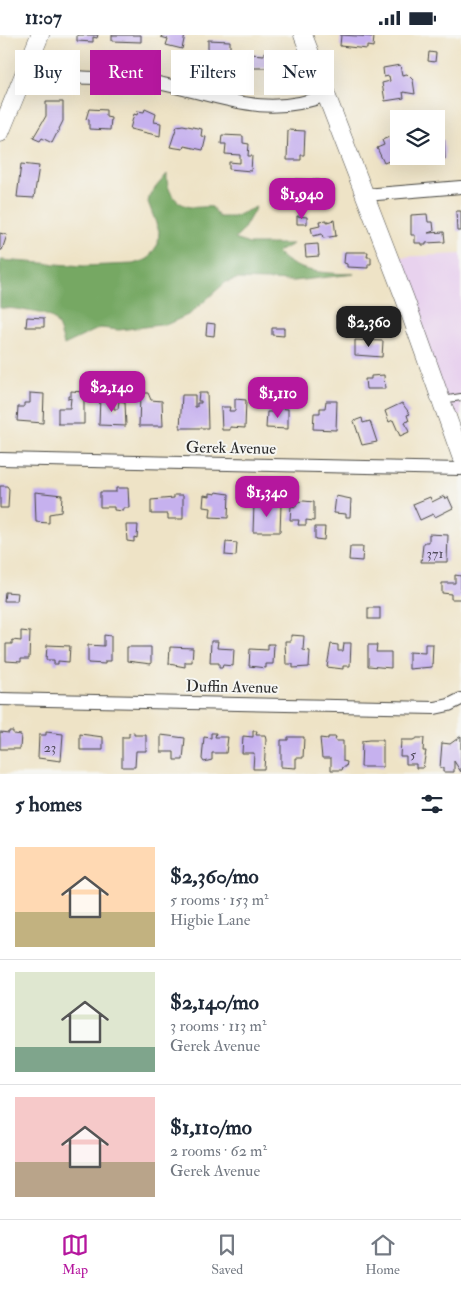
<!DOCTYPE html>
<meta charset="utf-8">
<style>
body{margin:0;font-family:"IM FELL Double Pica",serif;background:#f6f6f7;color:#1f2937;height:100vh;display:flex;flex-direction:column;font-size:19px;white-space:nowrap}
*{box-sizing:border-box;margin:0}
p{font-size:16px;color:#747a83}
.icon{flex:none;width:28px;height:28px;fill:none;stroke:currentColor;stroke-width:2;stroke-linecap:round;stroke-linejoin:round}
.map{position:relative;height:739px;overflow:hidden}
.details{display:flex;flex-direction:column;background:#fff;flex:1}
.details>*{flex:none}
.hud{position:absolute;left:15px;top:15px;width:431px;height:45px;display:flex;gap:10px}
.controls{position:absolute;left:390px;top:75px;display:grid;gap:10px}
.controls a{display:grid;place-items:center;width:55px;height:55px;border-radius:0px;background:#fff;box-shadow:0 5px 20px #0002;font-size:25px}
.price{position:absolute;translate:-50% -42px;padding:0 11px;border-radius:10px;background:#b5179e;color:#fff;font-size:16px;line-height:32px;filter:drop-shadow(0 1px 2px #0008)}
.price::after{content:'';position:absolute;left:50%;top:30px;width:15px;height:11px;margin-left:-8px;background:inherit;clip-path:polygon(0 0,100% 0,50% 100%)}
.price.current{background:#222;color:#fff}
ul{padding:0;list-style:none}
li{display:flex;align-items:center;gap:15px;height:125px;padding:0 15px}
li+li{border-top:1px solid #e0e1e3}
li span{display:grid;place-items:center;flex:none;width:140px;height:100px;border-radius:0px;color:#555}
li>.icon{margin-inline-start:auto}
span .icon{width:60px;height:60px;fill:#fffc;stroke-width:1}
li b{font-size:21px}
h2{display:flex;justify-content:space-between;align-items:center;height:60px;padding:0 15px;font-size:21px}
.tag{padding:0 18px;border-radius:0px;background:#fff;box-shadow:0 5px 20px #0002;font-size:18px;line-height:45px}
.tag.current{background:#b5179e;color:#fff}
.status{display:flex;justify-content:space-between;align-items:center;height:35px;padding:0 25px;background:#fff;direction:ltr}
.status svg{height:14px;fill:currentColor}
.tabs{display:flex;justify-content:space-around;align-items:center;height:70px;border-top:1px solid #e0e1e3;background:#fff;font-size:14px;color:#747a83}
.tabs a{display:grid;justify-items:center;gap:2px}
.tabs .current{color:#b5179e}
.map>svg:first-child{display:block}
.built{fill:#e8d2ee}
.forest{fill:#76a863;stroke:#506a47}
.building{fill:#c6b1ee}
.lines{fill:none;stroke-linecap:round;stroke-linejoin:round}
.lane-casing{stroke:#484742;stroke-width:8}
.street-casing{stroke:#484742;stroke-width:14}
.secondary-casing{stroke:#484742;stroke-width:19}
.lane{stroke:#fff;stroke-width:6}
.street{stroke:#fff;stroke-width:12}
.secondary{stroke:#fff;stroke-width:18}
.labels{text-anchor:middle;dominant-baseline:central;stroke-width:4;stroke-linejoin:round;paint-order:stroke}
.number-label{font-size:14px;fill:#524c5c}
.street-label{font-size:16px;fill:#2b2b2b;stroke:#f6f6f2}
</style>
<div class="status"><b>11:07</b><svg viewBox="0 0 49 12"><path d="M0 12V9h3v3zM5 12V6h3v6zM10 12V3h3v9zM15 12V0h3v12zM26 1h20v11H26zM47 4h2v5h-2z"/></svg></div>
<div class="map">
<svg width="461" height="739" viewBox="0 0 461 739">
<rect width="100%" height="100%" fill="#f6f6f2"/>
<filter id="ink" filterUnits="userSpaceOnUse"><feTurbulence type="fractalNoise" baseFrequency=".02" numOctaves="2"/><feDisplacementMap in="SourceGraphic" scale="10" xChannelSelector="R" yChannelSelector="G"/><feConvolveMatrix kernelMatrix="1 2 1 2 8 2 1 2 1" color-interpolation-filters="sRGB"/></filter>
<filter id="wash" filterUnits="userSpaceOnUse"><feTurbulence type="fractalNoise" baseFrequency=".0096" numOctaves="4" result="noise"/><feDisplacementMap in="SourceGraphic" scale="20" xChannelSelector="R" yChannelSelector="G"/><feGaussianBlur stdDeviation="1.12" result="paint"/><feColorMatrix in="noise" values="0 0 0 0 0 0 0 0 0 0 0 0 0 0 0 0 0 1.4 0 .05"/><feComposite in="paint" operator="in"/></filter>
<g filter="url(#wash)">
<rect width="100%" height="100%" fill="#eee3c6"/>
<path class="built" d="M461 219V381L450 382 396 222Z"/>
<path class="forest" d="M167 139C166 154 174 169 191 172 198 173 206 171 212 172L219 182H233L256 172 242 197 235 204 249 209H293L277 217C296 239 327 238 354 239L294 246 237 244 226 247 190 279 168 289 119 295 100 293 64 310C58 284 54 280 28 276 18 274 10 273 0 273V225L84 231 133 229 148 224 158 209 159 196 148 167 150 159Z"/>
<g id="blocks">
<g class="building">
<path d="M77 0H98L97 3 93 2V7L77 6Z"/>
<path d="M112 0H141V7L112 6Z"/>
<path d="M162 0H185L182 14 166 10 168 4 161 2Z"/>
<path d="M341 0 374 2 373 12 367 11V14L340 11Z"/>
<path d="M208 5 230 6V14L233 15V26L213 25V17H208Z"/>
<path d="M264 17 276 20 275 33H249L250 19 264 20Z"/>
<path d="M429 17 436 18 435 27 428 26Z"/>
<path d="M400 30 402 40 407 39 413 45 415 59 403 57 404 63 385 66 382 48 390 46 389 41 384 42 383 33Z"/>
<path d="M46 67H63V86L52 108 42 103 40 106 33 103 46 81Z"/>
<path d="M89 74 106 75V82L111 83 110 95 89 94V85L86 84Z"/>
<path d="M145 74 156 79 154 87 161 88 160 101 130 94 134 79 137 80 138 76 144 77Z"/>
<path d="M183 90 202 94 201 101 206 102 203 115 184 111 183 114 170 112 177 91Z"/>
<path d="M288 95 305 96 304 120H301V125H287Z"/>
<path d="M222 100 243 101V108L249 109 248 121H252L251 136 229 134V127L240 128V120L225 119 226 109H221Z"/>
<path d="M394 100 399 113V122L384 128 377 113 384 110 382 105Z"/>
<path d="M436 105H444L445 124H429V121H436Z"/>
<path d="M21 129 39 131 34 163 17 162Z"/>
<path d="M296 144 320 145V162H313V169H295Z"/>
<path d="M456 176H461V196H457Z"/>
<path d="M427 179 428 187H433L434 196 428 198 444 197 445 207 426 208V210H422V208H415V200H411V180Z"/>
<path d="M297 181 307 182V189H297Z"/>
<path d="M327 185V187L334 185 336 201 323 203 322 199 313 201 311 193 320 191 319 186Z"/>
<path d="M0 198 7 200 2 215H0Z"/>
<path d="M318 209 319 221 306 222 305 210Z"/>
<path d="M345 217H368L367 222H371V229H368V233L347 232V229L344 228Z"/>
<path d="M388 277 389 284 373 287 372 280Z"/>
<path d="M27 282 44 283V292H26Z"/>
<path d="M207 288 215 289 214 301 206 300Z"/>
<path d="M272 293H284V301L272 300Z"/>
<path d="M355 305 383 306 382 322 355 320Z"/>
<path d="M384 340 385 354H366L365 344H371V341Z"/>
<path d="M71 356 84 357V389H58V373H70L71 363 68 364V361H71Z"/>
<path d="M30 358 44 359 43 388 17 386 18 372H24V368H30Z"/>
<path d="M143 358H148L151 365 162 366 163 391H139L140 360Z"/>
<path d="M199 358H207L208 393H180L182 360H195V372H197V368H201V366H198Z"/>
<path d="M100 361 114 362V374H118L119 366 125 367 126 391 99 390Z"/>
<path d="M235 364 246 365 245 393 230 392V395H222L221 372H230L229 376H235Z"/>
<path d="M326 366H337L336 395 313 394 314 378H320V373H325Z"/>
<path d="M402 368 410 379 407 380 409 386 405 387 409 397 400 401 393 385 389 387 385 376Z"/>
<path d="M277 373 288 374V394L266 393 267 377H277Z"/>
<path d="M362 383 363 388 370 386 377 407 362 410 354 386Z"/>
<path d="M0 451H7L9 454 8 473H0Z"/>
<path d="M116 453H128L129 473H123V476L114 475V472H100V457H116Z"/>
<path d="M35 457 62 460 61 477 49 479V488L36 487Z"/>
<path d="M216 457 229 459 228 483 210 482 211 473 203 472 204 460 210 461V458L216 459Z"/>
<path d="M174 460H183V484H168V479H151V465L174 463Z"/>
<path d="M336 461 351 464 350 482H346V479L334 478Z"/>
<path d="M444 461 445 464 448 462 453 473 435 482 433 479 420 485 413 469 430 462 432 467Z"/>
<path d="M304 466 314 467V486L306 485V490H298L299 485H290L291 471 296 472V467Z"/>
<path d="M254 469 281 470 280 497H253Z"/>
<path d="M126 490H138L137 503 134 502V507L127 506Z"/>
<path d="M315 492H325L324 505 315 504Z"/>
<path d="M429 499 448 500 447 527H421L423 510 425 507H429Z"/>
<path d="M226 507 237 508 236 521 225 520Z"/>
<path d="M350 512H363L362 526 349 525Z"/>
<path d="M455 540 461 541V564H451V559L442 558V548H455Z"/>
<path d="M5 557 18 558 17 566H4Z"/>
<rect x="368" y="573" width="12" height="11"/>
<path d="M21 596 30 597 29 624H21V627L6 626V609H12V605L21 606Z"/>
<path d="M104 600 111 601V626H105V629L88 628V610L104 611Z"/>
<path d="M291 600 304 601 303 615 310 616 309 632 293 633V629H286L285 606H291Z"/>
<path d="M211 606H218L217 613 234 614 233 631 223 630 222 633H219V628H210Z"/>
<path d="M344 608H351L350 631H343V634L327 632 331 609 338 610V616H343Z"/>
<path d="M268 609H274L273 629H266V633L249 631 250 614 268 615Z"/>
<path d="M425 609H433L432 632 409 634V617L425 618Z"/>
<path d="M47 610 70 611 69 627 58 626V629H54V625H46Z"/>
<path d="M368 610H377L376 617H391V633L368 631Z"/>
<path d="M127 612H151V629L127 626Z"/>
<path d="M170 612 193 613 192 627H185V632L169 629Z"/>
<path d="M9 696H13V699L21 700 20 714H0V697L9 698Z"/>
<path d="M253 696H257L256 700H265L266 705 264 734H253L254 718H242L243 701 253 702Z"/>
<path d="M46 697 63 699 61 726 38 723 39 700H46Z"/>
<path d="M134 697V700H146V716H136L135 732H122V702H129V698Z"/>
<path d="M211 698H216L215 702H228L226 718H212V725L204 727 202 724 204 702 211 703Z"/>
<path d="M80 699 103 702V715H80Z"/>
<path d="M161 700 185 703 183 725H174V717H161Z"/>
<path d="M461 701V737L454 726V737H443V733H440L442 708 450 709Z"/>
<path d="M288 702H304L303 723H296V733L281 732V705H288Z"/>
<path d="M328 702H336L335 706H343V726L347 727 346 732H343L342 735H331V723H322L320 703 328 704Z"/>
<path d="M417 703H424L423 716H426L423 733H416V729H406V721H400L401 705H413Z"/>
<path d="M369 705H383V732H361L362 706Z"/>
</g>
</g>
</g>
<g filter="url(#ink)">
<use href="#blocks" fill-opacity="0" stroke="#484742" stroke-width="1"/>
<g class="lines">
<defs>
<path id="lane" d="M442 365 461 362"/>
<g id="street">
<path d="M27 32C63 48 102 40 140 45 205 53 258 88 326 60"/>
<path d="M365 160 461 152"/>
<path d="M0 424 461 434"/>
<path d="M0 664 435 673 449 670 461 664"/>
</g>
<g id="secondary">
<path d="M303 0 405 264 461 421"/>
<path d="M0 98 40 0"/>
</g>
</defs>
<use href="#lane" class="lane-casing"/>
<use href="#street" class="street-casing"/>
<use href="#secondary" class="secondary-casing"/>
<use href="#lane" class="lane"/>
<use href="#street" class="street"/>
<use href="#secondary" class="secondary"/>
</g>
</g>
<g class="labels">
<g class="number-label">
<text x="435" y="518">371</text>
<text x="50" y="712">23</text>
<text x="413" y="719">5</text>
</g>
<g class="street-label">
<text transform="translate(231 413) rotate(1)">Gerek Avenue</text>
<text transform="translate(232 652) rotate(1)">Duffin Avenue</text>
</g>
</g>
</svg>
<div class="controls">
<a><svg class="icon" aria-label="layers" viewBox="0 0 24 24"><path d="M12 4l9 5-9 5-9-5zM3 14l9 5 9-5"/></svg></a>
</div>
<b class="price" style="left:302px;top:185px">$1,940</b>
<b class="price current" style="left:369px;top:313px">$2,360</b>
<b class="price" style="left:112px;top:378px">$2,140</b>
<b class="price" style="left:278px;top:384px">$1,110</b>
<b class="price" style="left:267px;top:483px">$1,340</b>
<div class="hud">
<a class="tag">Buy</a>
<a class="tag current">Rent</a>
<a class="tag">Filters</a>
<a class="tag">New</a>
</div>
</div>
<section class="details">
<h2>5 homes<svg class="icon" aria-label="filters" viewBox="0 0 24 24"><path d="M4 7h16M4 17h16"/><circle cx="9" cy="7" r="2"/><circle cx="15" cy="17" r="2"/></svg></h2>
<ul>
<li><span style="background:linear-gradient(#ffd9b3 65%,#c2b280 0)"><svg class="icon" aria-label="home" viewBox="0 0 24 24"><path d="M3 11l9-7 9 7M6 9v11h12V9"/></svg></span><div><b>$2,360/mo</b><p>5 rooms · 153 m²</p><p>Higbie Lane</p></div></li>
<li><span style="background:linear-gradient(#dfe7d0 75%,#7fa58c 0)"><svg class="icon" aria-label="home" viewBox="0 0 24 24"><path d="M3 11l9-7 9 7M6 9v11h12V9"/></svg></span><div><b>$2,140/mo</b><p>3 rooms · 113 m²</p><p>Gerek Avenue</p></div></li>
<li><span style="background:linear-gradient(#f6c9c9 65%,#b9a48a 0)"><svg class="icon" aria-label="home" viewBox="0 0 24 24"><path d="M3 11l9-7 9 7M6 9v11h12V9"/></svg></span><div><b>$1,110/mo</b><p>2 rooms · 62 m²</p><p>Gerek Avenue</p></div></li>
</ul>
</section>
<nav class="tabs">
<a class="current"><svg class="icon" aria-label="map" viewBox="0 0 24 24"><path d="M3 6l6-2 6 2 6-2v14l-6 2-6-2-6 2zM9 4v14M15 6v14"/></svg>Map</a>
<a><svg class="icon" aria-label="saved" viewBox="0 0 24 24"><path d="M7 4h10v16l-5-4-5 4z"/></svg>Saved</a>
<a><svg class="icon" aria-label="home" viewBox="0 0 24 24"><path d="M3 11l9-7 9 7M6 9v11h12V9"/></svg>Home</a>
</nav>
